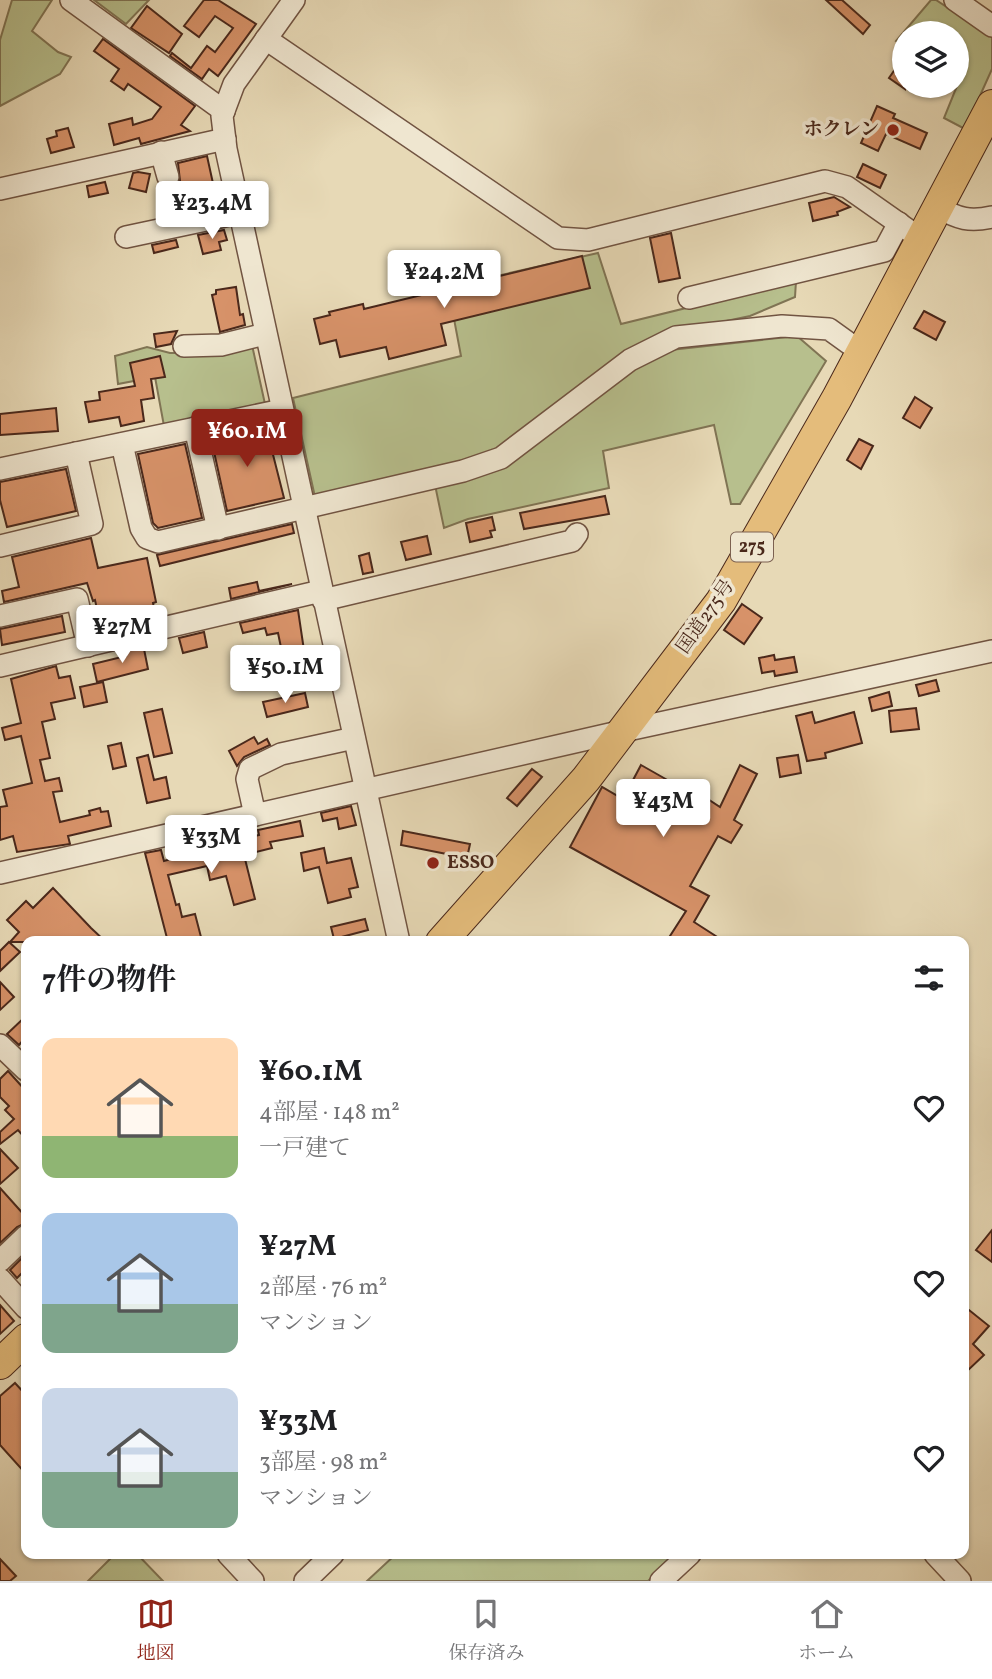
<!DOCTYPE html>
<html lang="ja">
<meta charset="utf-8">
<style>
body{margin:0;font-family:Vollkorn,"Noto Serif JP",serif;background:#f2f2f2;color:#202124;height:100vh;display:flex;flex-direction:column;font-size:26px;white-space:nowrap}
*{box-sizing:border-box;margin:0}
p{font-size:23px;color:#757577}
.icon{flex:none;width:38px;height:38px;fill:none;stroke:currentColor;stroke-width:2;stroke-linecap:round;stroke-linejoin:round}
.map{position:relative;flex:1;overflow:hidden}
.sheet{position:absolute;left:21px;top:936px;width:948px;height:623px;display:flex;flex-direction:column;background:#fff;border-radius:14px;box-shadow:0 2px 5px #0004}
.sheet>*{flex:none}
.tools{position:absolute;left:892px;top:21px;display:grid;gap:14px}
.tools a{display:grid;place-items:center;width:77px;height:77px;border-radius:50%;background:#fff;box-shadow:0 2px 5px #0004;font-size:35px}
.price{position:absolute;translate:-50% -60px;padding:0 16px;border-radius:7px;background:#fff;color:#222;font-size:23px;line-height:46px;filter:drop-shadow(0 2px 4px #0008)}
.price::after{content:'';position:absolute;left:50%;top:42px;width:21px;height:16px;margin-left:-10px;background:inherit;clip-path:polygon(0 0,100% 0,50% 100%)}
.price.active{background:#8f2418;color:#fff}
ul{padding:0;list-style:none}
li{display:flex;align-items:center;gap:21px;height:175px;padding:0 21px}
li span{display:grid;place-items:center;flex:none;width:196px;height:140px;border-radius:14px;color:#555}
li>.icon{margin-inline-start:auto}
span .icon{width:84px;height:84px;fill:#fffc;stroke-width:1}
li b{font-size:30px}
h2{display:flex;justify-content:space-between;align-items:center;height:84px;padding:0 21px;font-size:30px}
.tabs{display:flex;justify-content:space-around;align-items:center;height:98px;border-top:2px solid #e0e0e0;background:#fff;font-size:19px;color:#757577}
.tabs a{display:grid;justify-items:center;gap:4px}
.tabs .active{color:#8f2418}
.map>svg:first-child{display:block}
.green{fill:#b7bf8d;stroke:#807454;stroke-width:2}
.building{fill:#d79269;stroke:#4a281b;stroke-width:2}
.lines{fill:none;stroke-linecap:round;stroke-linejoin:round}
.minor-casing{stroke:#715442;stroke-width:24}
.highway-casing{stroke:#4a281b;stroke-width:32}
.minor{stroke:#efe6d0;stroke-width:21}
.highway{stroke:#e4bc7b;stroke-width:30}
.poi-dot{fill:#8f2418;stroke:#efe6d0;stroke-width:2.5}
.labels{text-anchor:middle;dominant-baseline:central;stroke-width:7;stroke-linejoin:round;paint-order:stroke}
.shield{fill:#efe6d0;stroke:#7c6151;stroke-width:2}
.shield-label{font-size:18px;font-weight:bold;fill:#4a281b}
.poi-label{font-size:19px;font-weight:bold;fill:#4a281b;stroke:#efe6d0;text-anchor:end}
.street-label{font-size:19px;fill:#4a281b;stroke:#efe6d0}
</style>
<div class="map">
<svg width="992" height="1581" viewBox="0 0 992 1581">
<rect width="100%" height="100%" fill="#e7d9b6"/>
<filter id="stains"><feTurbulence type="fractalNoise" baseFrequency=".00286" numOctaves="4"/><feColorMatrix values="0 0 0 0 .2 0 0 0 0 .09 0 0 0 0 .02 0 0 0 .5 -.17"/></filter>
<radialGradient id="worn" r=".72"><stop offset=".6" stop-color="#630" stop-opacity="0"/><stop offset="1" stop-color="#630" stop-opacity=".3"/></radialGradient>
<g class="green">
<path d="M12 0H52L32 31 58 52 71 57 60 74 0 106V40Z"/>
<path d="M94 0H149L126 24Z"/>
<path d="M931 0H936L992 37V69L965 129 944 118 957 86V33H905V47L896 41Z"/>
<path d="M598 253 621 324 796 281 795 297 750 316 679 331 494 453 315 497 293 398 461 356 448 287Z"/>
<path d="M797 336 826 361 740 504H731L714 425 603 451 609 488 468 519 444 528 435 485 487 468 627 369 661 351Z"/>
<path d="M252 345 265 404 164 426 155 377 118 384 115 356 147 347 170 353H202Z"/>
<path d="M115 1554H137L163 1581H88Z"/>
<path d="M396 1554H677L648 1581H367Z"/>
</g>
<g class="building">
<path d="M204 0H218L256 24 218 76 209 69 202 79 170 56 172 53 191 68 207 46 215 52 233 28 215 16 199 37 184 26Z"/>
<path d="M826 0H842L870 25 863 34Z"/>
<path d="M147 6 182 34 169 53 131 28Z"/>
<path d="M103 39 195 106 181 125 190 131 141 144 139 138 114 145 109 124 132 118 133 125 152 119 161 107 128 84 124 90 111 81 119 69 94 51Z"/>
<path d="M905 55V89L889 78Z"/>
<path d="M877 106 895 114 893 118 927 133 920 149 886 134 878 151 861 143Z"/>
<path d="M68 128 74 147 51 153 47 139 57 136 56 131Z"/>
<path d="M207 156 214 188 199 190 202 203 179 208 176 191 181 190 178 163Z"/>
<path d="M863 164 886 175 880 188 857 177Z"/>
<path d="M138 172 150 174 146 192 129 188 133 173Z"/>
<path d="M105 182 108 193 89 197 87 186Z"/>
<path d="M834 197 850 207 837 212 838 215 813 221 809 203Z"/>
<path d="M224 230 227 240 219 242 221 250 203 254 198 235Z"/>
<path d="M671 233 680 278 659 282 650 238Z"/>
<path d="M176 240 178 247 154 253 152 245Z"/>
<path d="M582 256 590 288 441 324 446 345 389 359 386 347 340 357 336 340 320 344 314 319 330 315 329 312 363 304 364 309Z"/>
<path d="M236 287 240 315 243 314 245 325 220 332 212 295 216 294V290Z"/>
<path d="M924 311 945 322 936 340 914 328Z"/>
<path d="M177 331 171 344 156 347 154 334Z"/>
<path d="M160 356 165 377 151 379 154 398 141 400 144 421 121 426 119 417 89 422 85 402 100 400 99 392 135 386 130 363Z"/>
<path d="M915 397 932 408 920 428 903 418Z"/>
<path d="M56 408 58 431 0 435V414Z"/>
<path d="M266 427 284 498 227 511 211 438Z"/>
<path d="M859 439 873 446 861 469 847 460Z"/>
<path d="M185 444 202 518 158 528 153 523 138 454Z"/>
<path d="M66 469 76 511 7 527 0 500V482Z"/>
<path d="M605 496 609 514 524 529 520 513Z"/>
<path d="M492 517 495 530 490 531 492 537 470 542 466 523Z"/>
<path d="M292 524 294 533 160 566 157 555Z"/>
<path d="M427 536 431 554 406 560 401 542Z"/>
<path d="M91 538 98 568 147 558 156 602 153 603 154 608 100 623 95 600 93 601 87 583 4 602 2 591 19 587 12 557Z"/>
<path d="M369 553 373 572 363 574 359 556Z"/>
<path d="M257 582 259 591 292 584 231 599 229 588Z"/>
<path d="M742 604 762 618 744 644 724 630Z"/>
<path d="M298 610 305 657 284 662 278 633 267 635 265 628 243 633 240 623Z"/>
<path d="M62 616 65 632 2 645 0 629Z"/>
<path d="M204 632 207 647 183 653 179 638Z"/>
<path d="M137 648 144 649 148 669 97 682 93 664 126 656V650Z"/>
<path d="M774 655 775 660 794 657 797 672 775 676 774 671 762 673 759 658Z"/>
<path d="M56 666 59 678 70 676 75 698 51 703 55 719 42 722 50 758 40 760 45 781 59 778 62 791 53 792 60 822 90 815 89 811 100 808 101 812 108 811 111 826 68 836 70 844 17 852 13 836 0 840V807L7 806 3 790 32 783 21 736 5 740 2 728 21 723 11 679Z"/>
<path d="M936 680 939 691 919 696 916 685Z"/>
<path d="M103 682 107 702 84 707 80 687Z"/>
<path d="M889 692 892 706 872 711 869 698Z"/>
<path d="M305 693 308 707 267 717 263 702Z"/>
<path d="M916 708 919 729 891 732 889 711Z"/>
<path d="M162 709 172 753 154 757 144 713Z"/>
<path d="M812 712 815 723 854 712 862 743 825 753 826 758 807 761 796 716Z"/>
<path d="M254 737 258 744 267 739 270 745 244 757 237 766 229 751Z"/>
<path d="M121 743 126 766 113 769 108 746Z"/>
<path d="M148 755 154 780 166 777 170 798 147 803 137 758Z"/>
<path d="M798 755 801 773 780 777 777 758Z"/>
<path d="M641 765 685 790 688 786 720 807 740 765 757 774 734 820 742 825 731 843 718 836 690 886 709 896 694 922 725 942H679L670 936 686 911 570 847 602 787 623 799Z"/>
<path d="M532 769 542 777 517 806 507 798Z"/>
<path d="M351 806 356 825 339 829 337 818 323 821 321 813Z"/>
<path d="M300 821 303 836 270 842 272 848 244 855 255 899 234 905 226 876 210 880 207 866 168 875 176 905 179 904 182 917 195 914 201 937 194 939 195 942H168L145 853 161 850 164 861 192 853 191 850 259 835 258 830Z"/>
<path d="M403 831 470 844 467 858 401 845Z"/>
<path d="M324 848 327 863 351 858 358 887 349 889 351 897 328 903 319 867 304 871 301 853Z"/>
<path d="M53 888 91 928 106 942H10L19 932 7 920 26 901 33 908Z"/>
<path d="M365 919 368 930 334 939 331 927Z"/>
<path d="M9 942 20 952 0 971V951Z"/>
<path d="M0 982 14 997 0 1010Z"/>
<path d="M26 1016V1037L19 1045 7 1034Z"/>
<path d="M8 1071 26 1091V1139L18 1130 0 1144V1132L14 1119 5 1110 9 1106 0 1097V1079Z"/>
<path d="M0 1149 18 1168 0 1184Z"/>
<path d="M0 1188 26 1217V1223L17 1227 0 1243Z"/>
<path d="M992 1230V1262L976 1250Z"/>
<path d="M26 1254V1269L17 1278 10 1270Z"/>
<path d="M0 1305 14 1321 0 1334Z"/>
<path d="M964 1306 989 1326 973 1344 984 1355 964 1374Z"/>
<path d="M15 1383 26 1395V1474L0 1445V1396Z"/>
<path d="M0 1559 16 1576 10 1581H0Z"/>
</g>
<g class="lines">
<defs>
<g id="minor">
<path d="M71 0 224 111"/>
<path d="M294 0 234 84 222 116 226 149 399 942"/>
<path d="M955 0 992 26"/>
<path d="M266 39 558 238 588 240 825 181 847 187 921 239"/>
<path d="M161 152 168 177"/>
<path d="M0 189 225 139"/>
<path d="M938 207C958 219 970 222 992 217"/>
<path d="M126 237 239 213"/>
<path d="M689 298 884 251 899 223"/>
<path d="M184 346 221 345 265 334"/>
<path d="M195 428 218 529"/>
<path d="M122 444 141 528 147 538 158 542 463 471 501 458 630 360 676 337 782 326 829 329 861 352"/>
<path d="M0 469 282 410"/>
<path d="M0 546 92 524 76 453"/>
<path d="M323 600 572 541 577 534"/>
<path d="M0 616 77 599 88 646"/>
<path d="M0 666 321 591"/>
<path d="M255 815 247 779 250 769 281 754 354 738"/>
<path d="M0 873 623 731 992 651"/>
<path d="M0 1045 26 1070"/>
<path d="M0 1261 26 1236"/>
<path d="M0 1279 26 1308"/>
<path d="M228 1554 253 1581"/>
<path d="M935 1554 960 1581"/>
<path d="M305 1581 333 1554"/>
<path d="M661 1581 690 1554"/>
</g>
<g id="highway">
<path d="M441 942 586 779 721 601 837 398 992 105"/>
<path d="M0 1364 26 1339"/>
</g>
</defs>
<use href="#minor" class="minor-casing"/>
<use href="#highway" class="highway-casing"/>
<use href="#minor" class="minor"/>
<use href="#highway" class="highway"/>
</g>
<g class="poi-dot">
<circle cx="893" cy="130" r="7"/>
<circle cx="433" cy="863" r="7"/>
</g>
<g class="labels">
<rect class="shield" x="731" y="532.5" width="42" height="29" rx="5"/>
<g class="shield-label">
<text x="752" y="547">275</text>
</g>
<g class="poi-label">
<text x="879" y="130">ホクレン</text>
<text x="447" y="863" text-anchor="start">ESSO</text>
</g>
<g class="street-label">
<text transform="translate(706 617) rotate(-55)">国道275号</text>
</g>
</g>
<rect width="100%" height="100%" filter="url(#stains)"/>
<rect width="100%" height="100%" fill="url(#worn)"/>
</svg>
<div class="tools">
<a><svg class="icon" aria-label="layers" viewBox="0 0 24 24"><path d="M12 4l9 5-9 5-9-5zM3 14l9 5 9-5"/></svg></a>
</div>
<b class="price" style="left:212px;top:241px">¥23.4M</b>
<b class="price" style="left:444px;top:310px">¥24.2M</b>
<b class="price active" style="left:247px;top:469px">¥60.1M</b>
<b class="price" style="left:122px;top:665px">¥27M</b>
<b class="price" style="left:285px;top:705px">¥50.1M</b>
<b class="price" style="left:663px;top:839px">¥43M</b>
<b class="price" style="left:211px;top:875px">¥33M</b>
<section class="sheet">
<h2>7件の物件<svg class="icon" aria-label="filters" viewBox="0 0 24 24"><path d="M4 7h16M4 17h16"/><circle cx="9" cy="7" r="2"/><circle cx="15" cy="17" r="2"/></svg></h2>
<ul>
<li><span style="background:linear-gradient(#ffd9b3 70%,#8fb573 0)"><svg class="icon" aria-label="home" viewBox="0 0 24 24"><path d="M3 11l9-7 9 7M6 9v11h12V9"/></svg></span><div><b>¥60.1M</b><p>4部屋 · 148 m²</p><p>一戸建て</p></div><svg class="icon" aria-label="heart" viewBox="0 0 24 24"><path d="M12 20l-8-8c-3-5 5-10 8-4 3-6 11-1 8 4z"/></svg></li>
<li><span style="background:linear-gradient(#a9c7e8 65%,#7fa58c 0)"><svg class="icon" aria-label="home" viewBox="0 0 24 24"><path d="M3 11l9-7 9 7M6 9v11h12V9"/></svg></span><div><b>¥27M</b><p>2部屋 · 76 m²</p><p>マンション</p></div><svg class="icon" aria-label="heart" viewBox="0 0 24 24"><path d="M12 20l-8-8c-3-5 5-10 8-4 3-6 11-1 8 4z"/></svg></li>
<li><span style="background:linear-gradient(#c9d6e8 60%,#7fa58c 0)"><svg class="icon" aria-label="home" viewBox="0 0 24 24"><path d="M3 11l9-7 9 7M6 9v11h12V9"/></svg></span><div><b>¥33M</b><p>3部屋 · 98 m²</p><p>マンション</p></div><svg class="icon" aria-label="heart" viewBox="0 0 24 24"><path d="M12 20l-8-8c-3-5 5-10 8-4 3-6 11-1 8 4z"/></svg></li>
</ul>
</section>
</div>
<nav class="tabs">
<a class="active"><svg class="icon" aria-label="map" viewBox="0 0 24 24"><path d="M3 6l6-2 6 2 6-2v14l-6 2-6-2-6 2zM9 4v14M15 6v14"/></svg>地図</a>
<a><svg class="icon" aria-label="saved" viewBox="0 0 24 24"><path d="M7 4h10v16l-5-4-5 4z"/></svg>保存済み</a>
<a><svg class="icon" aria-label="home" viewBox="0 0 24 24"><path d="M3 11l9-7 9 7M6 9v11h12V9"/></svg>ホーム</a>
</nav>
